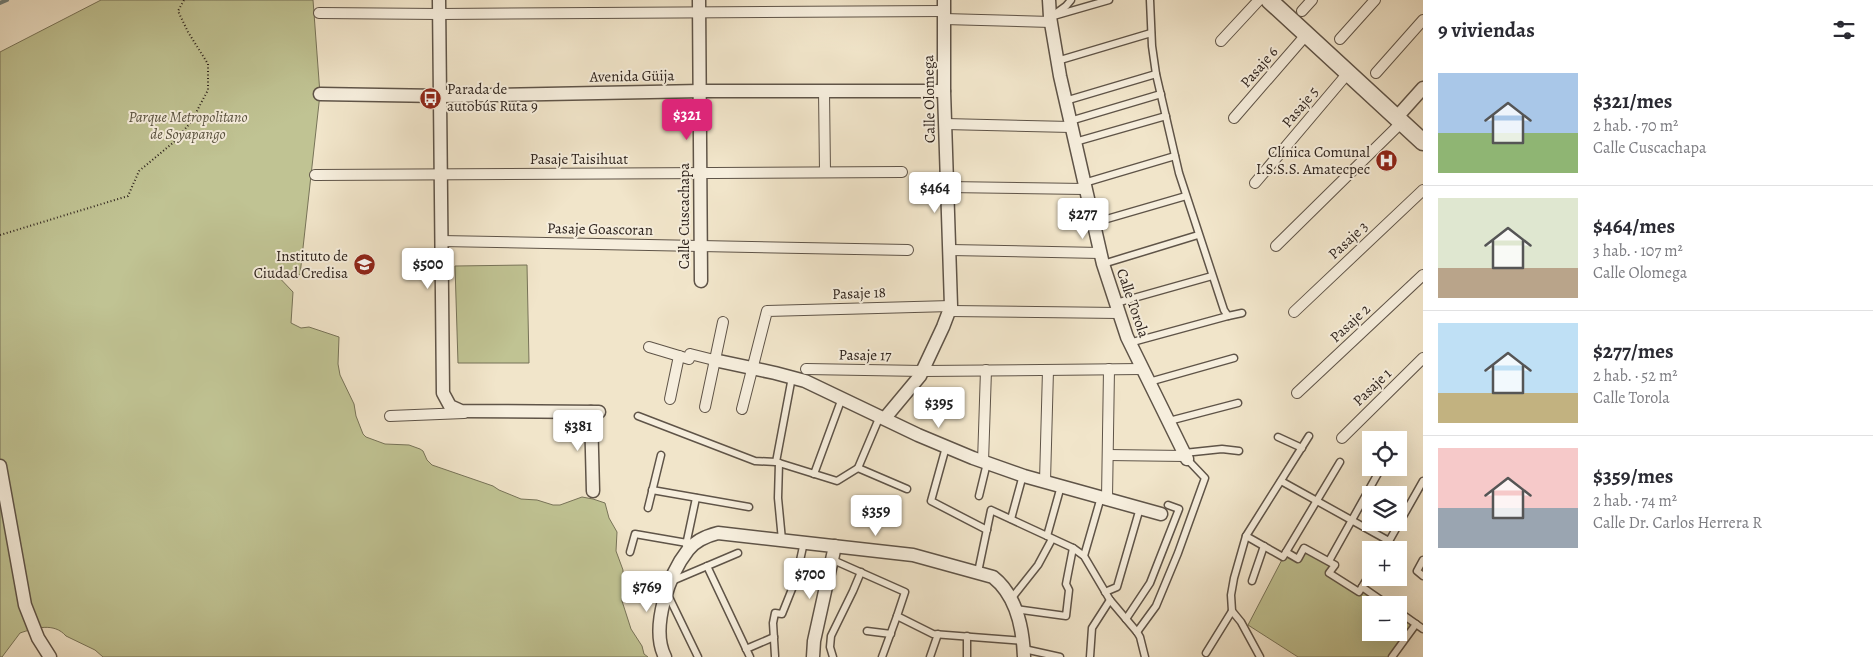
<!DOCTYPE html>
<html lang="es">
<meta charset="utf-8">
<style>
body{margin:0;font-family:Alegreya,serif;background:#f2f2f3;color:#2b2b33;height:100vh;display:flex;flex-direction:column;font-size:19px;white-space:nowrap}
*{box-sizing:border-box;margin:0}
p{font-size:16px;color:#7c7c81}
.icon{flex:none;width:28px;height:28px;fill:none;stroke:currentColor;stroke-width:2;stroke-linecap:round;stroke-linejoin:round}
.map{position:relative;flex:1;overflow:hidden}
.sheet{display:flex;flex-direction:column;background:#fff;width:450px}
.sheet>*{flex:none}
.fabs{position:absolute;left:1362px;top:431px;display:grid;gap:10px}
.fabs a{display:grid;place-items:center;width:45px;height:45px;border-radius:0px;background:#fff;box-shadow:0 5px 20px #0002;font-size:25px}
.price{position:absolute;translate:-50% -42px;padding:0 11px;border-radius:5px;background:#fff;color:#222;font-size:16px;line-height:32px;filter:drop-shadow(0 1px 2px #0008)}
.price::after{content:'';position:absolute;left:50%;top:30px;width:15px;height:11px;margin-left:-8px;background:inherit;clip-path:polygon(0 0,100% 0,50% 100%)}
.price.current{background:#db2777;color:#fff}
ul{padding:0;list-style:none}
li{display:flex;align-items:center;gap:15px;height:125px;padding:0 15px}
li+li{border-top:1px solid #e1e1e2}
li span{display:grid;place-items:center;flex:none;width:140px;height:100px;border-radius:0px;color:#555}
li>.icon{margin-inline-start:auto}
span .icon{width:60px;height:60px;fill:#fffc;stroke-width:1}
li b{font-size:21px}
h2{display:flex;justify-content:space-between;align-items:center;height:60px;padding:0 15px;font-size:21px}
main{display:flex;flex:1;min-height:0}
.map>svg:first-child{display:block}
.green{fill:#c0c393;stroke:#777358}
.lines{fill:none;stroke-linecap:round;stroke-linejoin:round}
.stream{stroke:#70807c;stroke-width:4}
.service-casing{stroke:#5f5448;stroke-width:9}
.pedestrian-casing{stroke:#5f5448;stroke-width:12}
.minor-casing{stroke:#5f5448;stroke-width:15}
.tertiary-casing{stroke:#5f5448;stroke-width:19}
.path{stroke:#2e231d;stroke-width:2;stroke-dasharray:1 2.5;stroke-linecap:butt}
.service{stroke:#f6eedd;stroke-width:6}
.pedestrian{stroke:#f6eedd;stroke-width:10}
.minor{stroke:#f6eedd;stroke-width:12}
.tertiary{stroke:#f6eedd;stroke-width:16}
.labels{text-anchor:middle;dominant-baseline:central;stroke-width:4;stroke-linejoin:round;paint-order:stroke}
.street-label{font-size:15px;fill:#2e231d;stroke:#f6eedd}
.poi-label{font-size:15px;fill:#2e231d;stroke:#f6eedd;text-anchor:end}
.park-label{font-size:15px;font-style:italic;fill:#5a5340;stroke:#f6eedd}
</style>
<main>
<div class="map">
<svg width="1423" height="657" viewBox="0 0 1423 657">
<rect width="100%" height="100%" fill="#f1e5ca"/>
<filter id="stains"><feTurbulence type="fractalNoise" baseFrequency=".004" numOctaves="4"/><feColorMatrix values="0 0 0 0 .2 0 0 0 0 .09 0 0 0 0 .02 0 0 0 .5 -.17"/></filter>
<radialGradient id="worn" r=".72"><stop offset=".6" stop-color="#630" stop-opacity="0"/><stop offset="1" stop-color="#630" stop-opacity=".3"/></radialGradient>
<g class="green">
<path d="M101 0H313L320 94 300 275 272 270 293 292 291 323 301 328 309 327 339 337 338 364 340 375 354 404 356 416 363 434 366 437 385 444 409 445 420 449 423 451 427 460 432 465 493 486 499 490 521 499 537 500 553 505H560L582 497 593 499 605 503 609 518 617 532 616 551 623 570 622 601 631 629 642 646 644 654 648 657H103L95 650 66 636C54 622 35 628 20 633L2 657H0V52Z"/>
<path d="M527 265 529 363H458L455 266Z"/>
<path d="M1304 548 1335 565 1329 573 1359 592 1364 588 1388 605H1371V632H1399V612L1416 624 1392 657H1298L1248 625 1286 552 1298 559Z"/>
</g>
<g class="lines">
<path class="stream" d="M0 3 7 0"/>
<defs>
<g id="service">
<path d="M1150 0 1152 46 1156 74 1179 173 1224 310 1228 316 1242 313"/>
<path d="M1055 14 1066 6 1071 0"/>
<path d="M1050 17 1109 0"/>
<path d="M1057 61 1151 33"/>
<path d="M1065 101 1156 74"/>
<path d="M1070 121 1161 94"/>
<path d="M1075 142 1166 116"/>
<path d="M1084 183 1175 156"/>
<path d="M1093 223 1186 196"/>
<path d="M1103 264 1198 235"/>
<path d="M1116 303 1212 276"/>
<path d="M1129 343 1228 316"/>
<path d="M1149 382 1234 358"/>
<path d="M638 416 755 461 776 462 837 481 858 468"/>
<path d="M880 416 858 468 907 489"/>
<path d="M1169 421 1238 403"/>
<path d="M1278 437 1302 448"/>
<path d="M946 447 931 501 987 530"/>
<path d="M1184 453 1222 449 1239 451"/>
<path d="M776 462 792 377"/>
<path d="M779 463 778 498 782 540"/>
<path d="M814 474 842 398"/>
<path d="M1281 481 1389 541"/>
<path d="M652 490 749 507"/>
<path d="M979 496 987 463"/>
<path d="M648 508 661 455"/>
<path d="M1011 519 1023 475"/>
<path d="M1047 536 1061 486"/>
<path d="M1246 536 1283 557 1340 462"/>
<path d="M686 545 696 498"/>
<path d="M1384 550 1423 481"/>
<path d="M630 552 635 534 687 543"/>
<path d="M1286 552 1298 559 1304 548 1335 565 1329 573 1359 592 1362 587 1388 605"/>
<path d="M1084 556 1101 497"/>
<path d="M833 560 905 592 897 616 933 634 1024 641"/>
<path d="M1423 560 1417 571 1423 576"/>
<path d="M1329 561 1381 468"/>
<path d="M707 566 750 657"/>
<path d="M978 572 991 510 1073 548 1084 556 1110 600 1137 632 1140 637 1145 657"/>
<path d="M672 581 738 553"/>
<path d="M1252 581 1264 546"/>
<path d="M1362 587 1371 572"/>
<path d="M1105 592 1117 587 1140 508"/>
<path d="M667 593 698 657"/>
<path d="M1011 599 1038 565 1052 539"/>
<path d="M1015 609 1066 616 1069 590 1066 584 1073 548"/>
<path d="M1399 612 1423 629"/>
<path d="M1126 619 1150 583 1179 509 1168 505"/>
<path d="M867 631 891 634"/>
<path d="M1137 632 1156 606 1178 553 1205 478 1187 459"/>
<path d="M967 636V657"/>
<path d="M746 649 774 637"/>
<path d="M1024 649 1060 657"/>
<path d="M1206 653 1232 611"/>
<path d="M775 656 773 623 775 613 782 614 796 579 804 542"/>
<path d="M833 657 830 647 831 636 853 591 861 572"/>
<path d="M882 657 897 616"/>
<path d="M930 657 938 634"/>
<path d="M1090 657 1092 628 1110 600"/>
<path d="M1260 657 1241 622 1232 611 1231 595 1234 578 1246 536 1309 436"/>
<path d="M1392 657 1416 624"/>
</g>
<g id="pedestrian">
<path d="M1302 11 1312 0"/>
<path d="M319 13 439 14 944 11"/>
<path d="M944 19 1051 22"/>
<path d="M1340 39 1375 0"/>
<path d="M1221 41 1259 0"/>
<path d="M1376 73 1423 20"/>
<path d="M824 91 825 172"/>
<path d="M1234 118 1306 35"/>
<path d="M945 124 1071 127"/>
<path d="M315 175 902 172"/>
<path d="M1255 183 1348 73"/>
<path d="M947 187 1085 189"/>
<path d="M441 241 908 250"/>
<path d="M1276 246 1402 122"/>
<path d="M950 250 1100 253"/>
<path d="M950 311 1119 313"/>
<path d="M1294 312 1423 190"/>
<path d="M649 347 689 359 690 354 714 360"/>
<path d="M806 369 923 371 1142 369"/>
<path d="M1297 393 1423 275"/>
<path d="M670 399 679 356"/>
<path d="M705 407 723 322"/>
<path d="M742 409 767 311 951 306"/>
<path d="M390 416 464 413"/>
<path d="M1342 438 1423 358"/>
<path d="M1108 455 1185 456"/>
<path d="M983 462 986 370"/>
<path d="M1045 481 1048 370"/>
<path d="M1107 498 1109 369"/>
</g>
<g id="minor">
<path d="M439 0 443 393 450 406 461 411 599 412"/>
<path d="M699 0 701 281"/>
<path d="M1049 0 1050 17 1060 76 1103 264 1127 337 1187 459"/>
<path d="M320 94 440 96 701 91H944"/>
<path d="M1397 117 1423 88"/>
<path d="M714 360 775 373 805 381 918 435 973 458 1024 476 1161 514"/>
<path d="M591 412 593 491"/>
<path d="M885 418 920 376 943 327 951 306 944 91V0"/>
<path d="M0 466 25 605 38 638 50 657"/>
<path d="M665 657C650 628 669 574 688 550 696 540 706 536 718 533L913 555 993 577C1017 596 1023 628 1024 657"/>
<path d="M813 657 814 641 835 546"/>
</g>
<path id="tertiary" d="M1269 0 1423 142"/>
</defs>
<use href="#service" class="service-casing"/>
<use href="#pedestrian" class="pedestrian-casing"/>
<use href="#minor" class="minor-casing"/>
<use href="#tertiary" class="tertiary-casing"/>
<path class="path" d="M0 235 128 196 139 171 174 142 191 122 208 90V64L188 32 178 11 184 0"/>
<use href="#service" class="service"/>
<use href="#pedestrian" class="pedestrian"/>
<use href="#minor" class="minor"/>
<use href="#tertiary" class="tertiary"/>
</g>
<defs>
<symbol id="bus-disc" viewBox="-11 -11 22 22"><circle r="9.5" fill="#8f2418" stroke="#f6eedd"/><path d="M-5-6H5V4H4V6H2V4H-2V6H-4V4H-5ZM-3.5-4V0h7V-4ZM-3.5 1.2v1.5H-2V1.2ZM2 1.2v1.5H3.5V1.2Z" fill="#fff"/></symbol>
<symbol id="hospital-disc" viewBox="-11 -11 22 22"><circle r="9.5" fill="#8f2418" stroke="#f6eedd"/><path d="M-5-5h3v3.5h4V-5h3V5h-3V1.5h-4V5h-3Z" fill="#fff"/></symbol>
<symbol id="school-disc" viewBox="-11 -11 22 22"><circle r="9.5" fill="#8f2418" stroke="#f6eedd"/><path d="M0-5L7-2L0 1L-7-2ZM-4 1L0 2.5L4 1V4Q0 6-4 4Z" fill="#fff"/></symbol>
</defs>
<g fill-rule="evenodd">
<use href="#bus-disc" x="418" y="86" width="25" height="25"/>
<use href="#hospital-disc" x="1374" y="148" width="25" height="25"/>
<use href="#school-disc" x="352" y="252" width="25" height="25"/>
</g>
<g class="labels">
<g class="street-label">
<text transform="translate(1259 67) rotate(-49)">Pasaje 6</text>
<text transform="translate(632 76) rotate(-1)">Avenida Güija</text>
<text transform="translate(929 99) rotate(-91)">Calle Olomega</text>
<text transform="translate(1300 107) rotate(-50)">Pasaje 5</text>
<text x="579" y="159">Pasaje Taisihuat</text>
<text transform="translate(684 216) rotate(-90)">Calle Cuscachapa</text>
<text transform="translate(600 229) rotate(1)">Pasaje Goascoran</text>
<text transform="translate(1348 240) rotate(-43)">Pasaje 3</text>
<text transform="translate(859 293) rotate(-2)">Pasaje 18</text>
<text transform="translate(1133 303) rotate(71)">Calle Torola</text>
<text transform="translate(1350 323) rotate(-43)">Pasaje 2</text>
<text transform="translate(865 355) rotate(1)">Pasaje 17</text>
<text transform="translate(1372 387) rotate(-44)">Pasaje 1</text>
</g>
<g class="poi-label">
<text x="447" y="89" text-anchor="start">Parada de<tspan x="447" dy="17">autobús Ruta 9</tspan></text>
<text x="1370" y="152">Clínica Comunal<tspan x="1370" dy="17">I.S.S.S. Amatecpec</tspan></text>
<text x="348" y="256">Instituto de<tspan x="348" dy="17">Ciudad Credisa</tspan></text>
</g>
<g class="park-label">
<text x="188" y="117">Parque Metropolitano<tspan x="188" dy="17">de Soyapango</tspan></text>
</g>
</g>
<rect width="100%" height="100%" filter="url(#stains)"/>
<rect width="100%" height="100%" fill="url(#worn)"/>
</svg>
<div class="fabs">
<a><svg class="icon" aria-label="locate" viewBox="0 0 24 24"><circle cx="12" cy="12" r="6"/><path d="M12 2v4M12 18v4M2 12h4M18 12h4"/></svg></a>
<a><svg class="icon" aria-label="layers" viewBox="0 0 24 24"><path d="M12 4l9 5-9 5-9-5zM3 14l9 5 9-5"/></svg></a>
<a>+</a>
<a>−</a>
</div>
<b class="price current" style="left:687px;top:141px">$321</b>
<b class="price" style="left:935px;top:214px">$464</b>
<b class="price" style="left:1083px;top:240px">$277</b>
<b class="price" style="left:428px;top:290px">$500</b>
<b class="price" style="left:939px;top:429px">$395</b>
<b class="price" style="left:578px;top:452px">$381</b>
<b class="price" style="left:876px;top:537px">$359</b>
<b class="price" style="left:810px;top:600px">$700</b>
<b class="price" style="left:647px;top:613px">$769</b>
</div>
<section class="sheet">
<h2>9 viviendas<svg class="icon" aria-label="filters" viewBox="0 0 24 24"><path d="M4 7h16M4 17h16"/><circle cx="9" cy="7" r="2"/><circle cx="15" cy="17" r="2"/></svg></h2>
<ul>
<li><span style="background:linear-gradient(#a9c7e8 60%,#8fb573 0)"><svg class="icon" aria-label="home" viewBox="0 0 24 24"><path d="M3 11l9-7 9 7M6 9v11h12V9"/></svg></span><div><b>$321/mes</b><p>2 hab. · 70 m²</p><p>Calle Cuscachapa</p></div></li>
<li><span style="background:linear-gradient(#dfe7d0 70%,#b9a48a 0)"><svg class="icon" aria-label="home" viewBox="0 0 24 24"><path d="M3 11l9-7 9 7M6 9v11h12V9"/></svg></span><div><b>$464/mes</b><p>3 hab. · 107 m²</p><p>Calle Olomega</p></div></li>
<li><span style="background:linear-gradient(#bfe0f5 70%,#c2b280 0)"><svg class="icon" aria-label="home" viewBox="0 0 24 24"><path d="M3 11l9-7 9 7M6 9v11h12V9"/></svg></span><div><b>$277/mes</b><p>2 hab. · 52 m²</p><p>Calle Torola</p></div></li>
<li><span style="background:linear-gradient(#f6c9c9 60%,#9aa5b1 0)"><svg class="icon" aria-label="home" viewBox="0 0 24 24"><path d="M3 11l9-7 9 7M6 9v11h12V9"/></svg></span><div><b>$359/mes</b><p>2 hab. · 74 m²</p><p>Calle Dr. Carlos Herrera R</p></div></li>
</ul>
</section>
</main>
